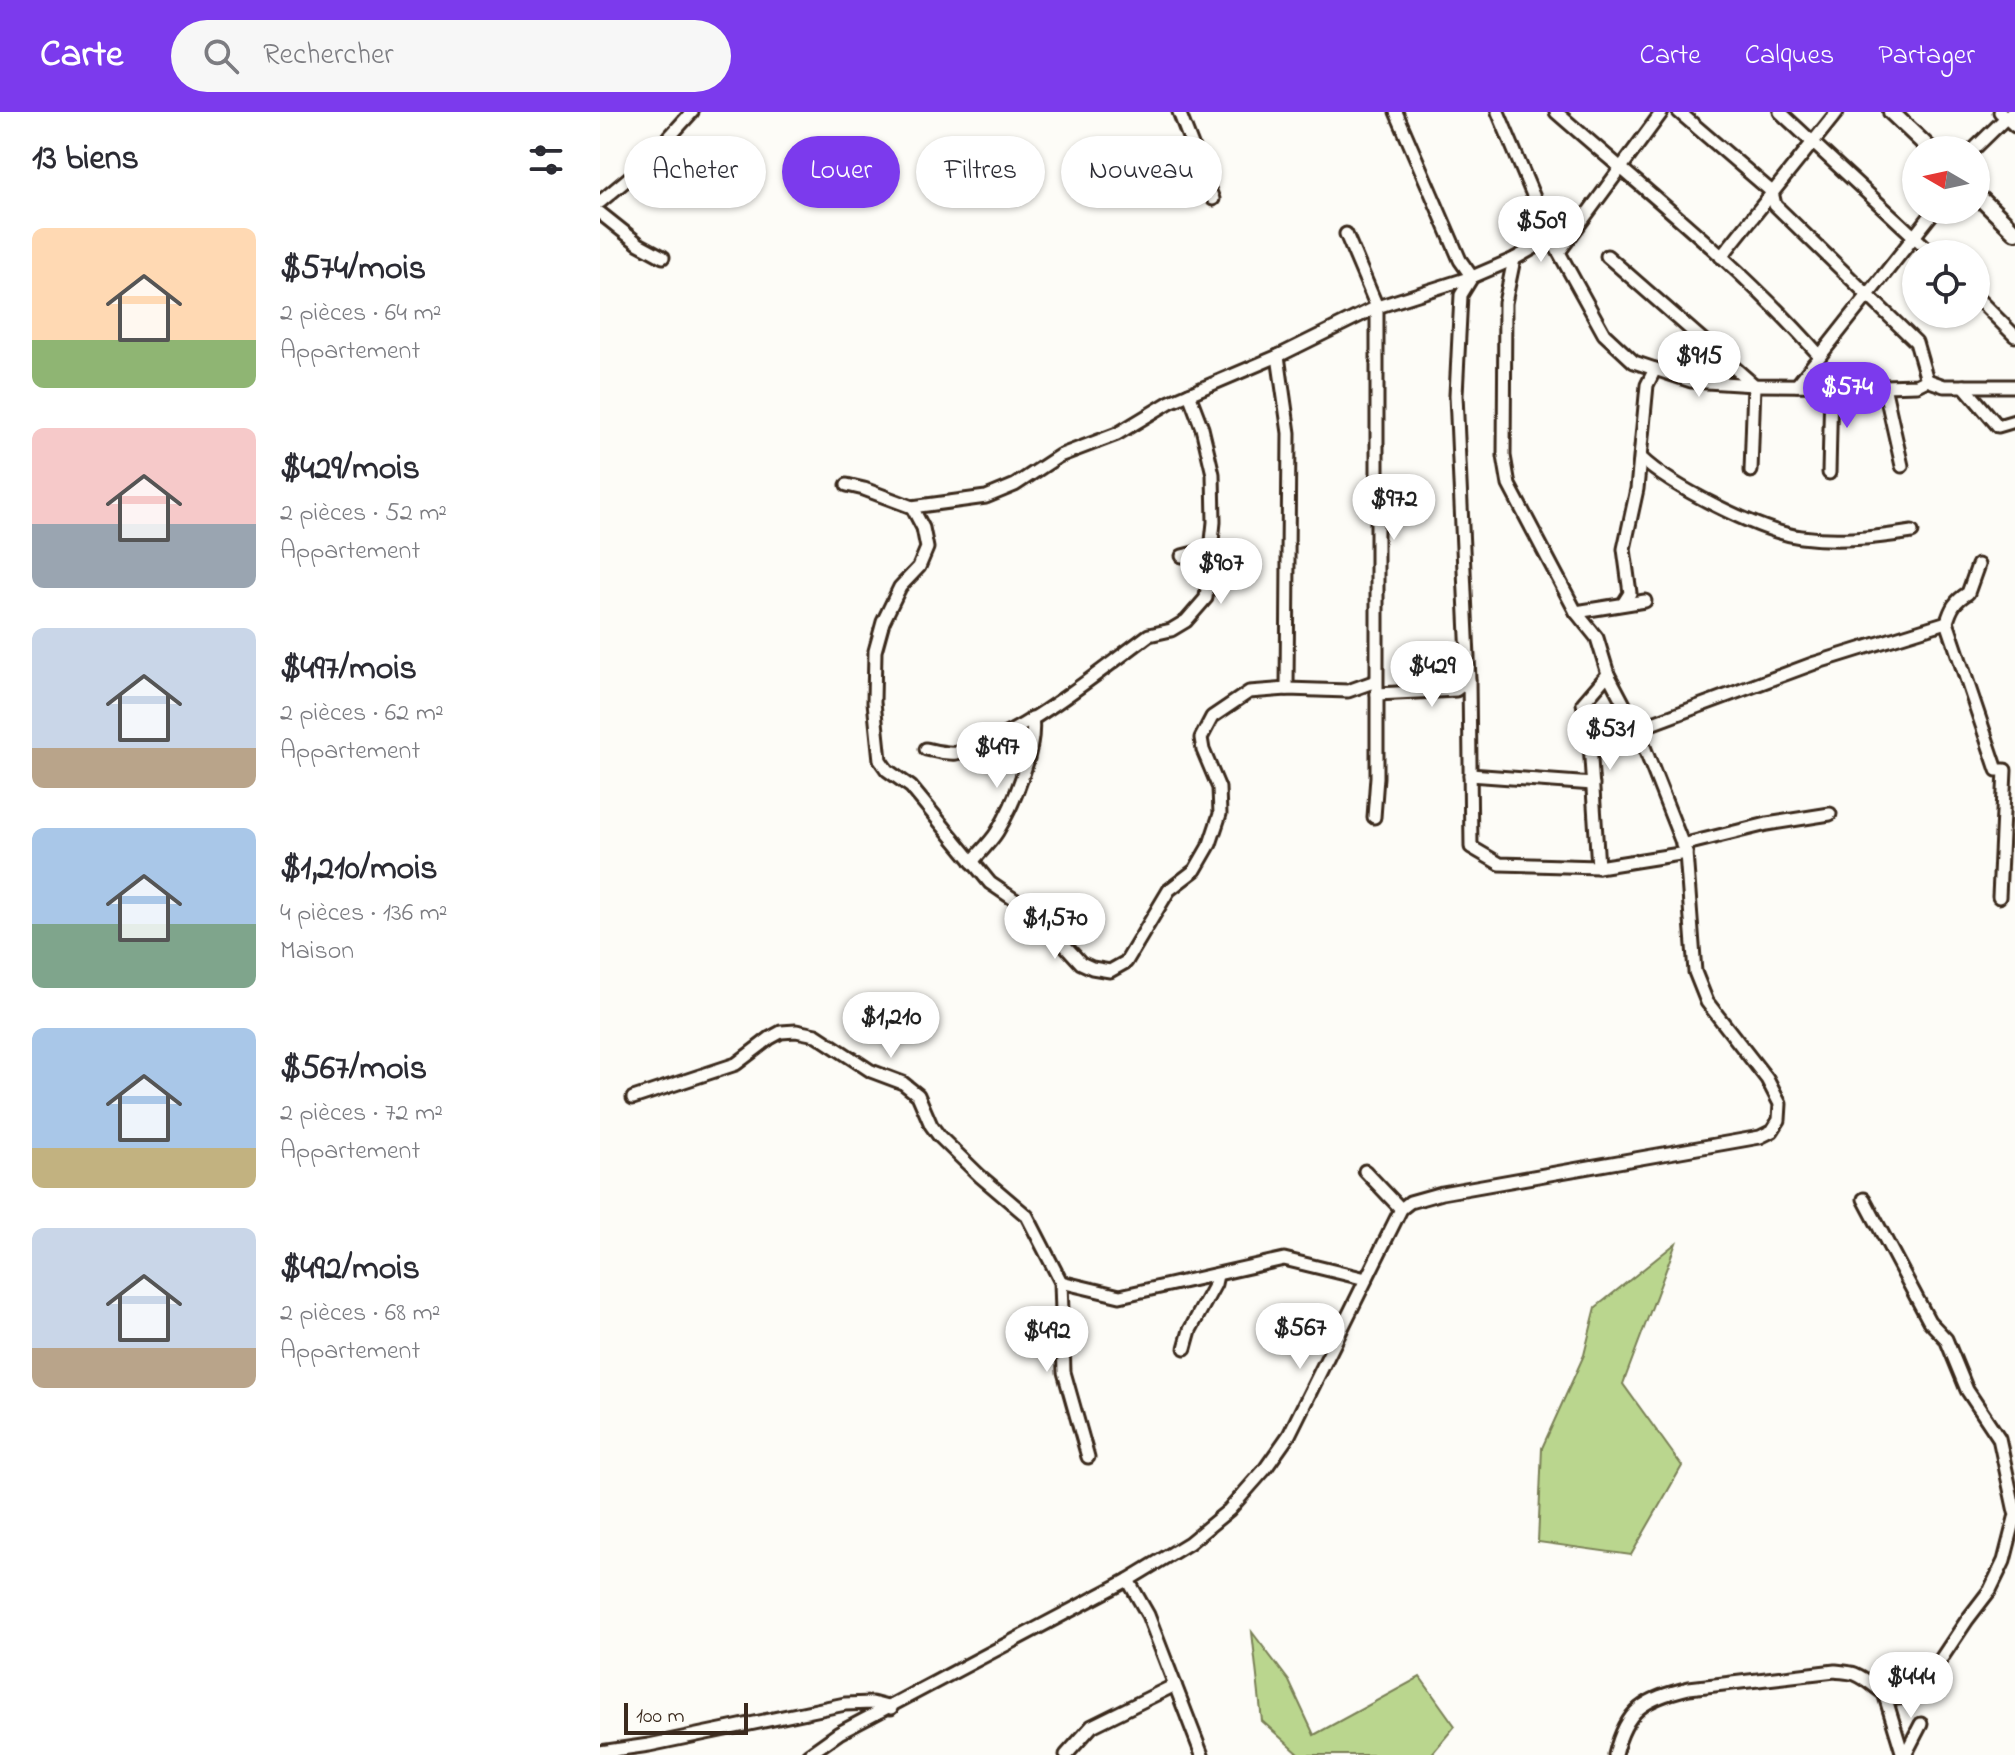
<!DOCTYPE html>
<html lang="fr">
<meta charset="utf-8">
<style>
body{margin:0;font-family:"Indie Flower",sans-serif;background:#f7f7f7;color:#2b2b33;height:100vh;display:flex;flex-direction:column;font-size:30px;white-space:nowrap}
*{box-sizing:border-box;margin:0}
p{font-size:26px;color:#7c7c81}
.icon{flex:none;width:44px;height:44px;fill:none;stroke:currentColor;stroke-width:2;stroke-linecap:round;stroke-linejoin:round}
.map{position:relative;flex:1;overflow:hidden}
.panel{display:flex;flex-direction:column;background:#fff;width:600px}
.panel>*{flex:none}
.top-card{position:absolute;left:24px;top:24px;width:760px;height:72px;display:flex;gap:16px}
.needle{width:52px;rotate:279deg}
.buttons{position:absolute;left:1302px;top:24px;display:grid;gap:16px}
.buttons a{display:grid;place-items:center;width:88px;height:88px;border-radius:50%;background:#fff;box-shadow:0 2px 6px #0004;font-size:40px}
.scale{position:absolute;left:24px;bottom:20px;width:124px;box-sizing:border-box;padding-left:8px;border:4px solid #3b2a1e;border-top:0;font-size:22px;line-height:28px;white-space:nowrap;color:#3b2a1e;-webkit-text-stroke:6px #fdfcf7;paint-order:stroke}
.price{position:absolute;translate:-50% -68px;padding:0 18px;border-radius:28px;background:#fff;color:#222;font-size:26px;line-height:52px;filter:drop-shadow(0 2px 4px #0008)}
.price::after{content:'';position:absolute;left:50%;top:48px;width:24px;height:18px;margin-left:-12px;background:inherit;clip-path:polygon(0 0,100% 0,50% 100%)}
.price.active{background:#7c3aed;color:#fff}
ul{padding:0;list-style:none}
li{display:flex;align-items:center;gap:24px;height:200px;padding:0 32px}
li span{display:grid;place-items:center;flex:none;width:224px;height:160px;border-radius:12px;color:#555}
li>.icon{margin-inline-start:auto}
span .icon{width:96px;height:96px;fill:#fffc;stroke-width:1}
li b{font-size:34px}
h2{display:flex;justify-content:space-between;align-items:center;height:96px;padding:0 32px;font-size:34px}
.chip{padding:0 28px;border-radius:36px;background:#fff;box-shadow:0 2px 6px #0004;font-size:28px;line-height:72px}
.chip.active{background:#7c3aed;color:#fff}
header{display:flex;align-items:center;gap:48px;box-sizing:border-box;height:112px;padding:0 40px;background:#7c3aed;color:#fff}
header strong{font-size:38px}
nav{display:flex;gap:44px;margin-inline-start:auto;font-size:28px}
.search{width:560px;height:72px;background:#f7f7f7;display:flex;align-items:center;gap:20px;box-sizing:border-box;padding:0 28px;border-radius:44px;color:#7c7c81;font-size:30px}
main{display:flex;flex:1;min-height:0}
.map>svg:first-child{display:block}
.green{fill:#bad68e;stroke:#7a8056;stroke-width:2}
.lines{fill:none;stroke-linecap:round;stroke-linejoin:round}
.minor-casing{stroke:#3b2a1e;stroke-width:17}
.major-casing{stroke:#3b2a1e;stroke-width:20}
.minor{stroke:#fdfcf7;stroke-width:11}
.major{stroke:#fdfcf7;stroke-width:14}
</style>
<header>
<strong>Carte</strong>
<div class="search"><svg class="icon" aria-label="search" viewBox="0 0 24 24"><circle cx="10" cy="10" r="6"/><path d="M15 15l6 6"/></svg>Rechercher</div>
<nav><a>Carte</a><a>Calques</a><a>Partager</a></nav>
</header>
<main>
<section class="panel">
<h2>13 biens<svg class="icon" aria-label="filters" viewBox="0 0 24 24"><path d="M4 7h16M4 17h16"/><circle cx="9" cy="7" r="2"/><circle cx="15" cy="17" r="2"/></svg></h2>
<ul>
<li><span style="background:linear-gradient(#ffd9b3 70%,#8fb573 0)"><svg class="icon" aria-label="home" viewBox="0 0 24 24"><path d="M3 11l9-7 9 7M6 9v11h12V9"/></svg></span><div><b>$574/mois</b><p>2 pièces · 64 m²</p><p>Appartement</p></div></li>
<li><span style="background:linear-gradient(#f6c9c9 60%,#9aa5b1 0)"><svg class="icon" aria-label="home" viewBox="0 0 24 24"><path d="M3 11l9-7 9 7M6 9v11h12V9"/></svg></span><div><b>$429/mois</b><p>2 pièces · 52 m²</p><p>Appartement</p></div></li>
<li><span style="background:linear-gradient(#c9d6e8 75%,#b9a48a 0)"><svg class="icon" aria-label="home" viewBox="0 0 24 24"><path d="M3 11l9-7 9 7M6 9v11h12V9"/></svg></span><div><b>$497/mois</b><p>2 pièces · 62 m²</p><p>Appartement</p></div></li>
<li><span style="background:linear-gradient(#a9c7e8 60%,#7fa58c 0)"><svg class="icon" aria-label="home" viewBox="0 0 24 24"><path d="M3 11l9-7 9 7M6 9v11h12V9"/></svg></span><div><b>$1,210/mois</b><p>4 pièces · 136 m²</p><p>Maison</p></div></li>
<li><span style="background:linear-gradient(#a9c7e8 75%,#c2b280 0)"><svg class="icon" aria-label="home" viewBox="0 0 24 24"><path d="M3 11l9-7 9 7M6 9v11h12V9"/></svg></span><div><b>$567/mois</b><p>2 pièces · 72 m²</p><p>Appartement</p></div></li>
<li><span style="background:linear-gradient(#c9d6e8 75%,#b9a48a 0)"><svg class="icon" aria-label="home" viewBox="0 0 24 24"><path d="M3 11l9-7 9 7M6 9v11h12V9"/></svg></span><div><b>$492/mois</b><p>2 pièces · 68 m²</p><p>Appartement</p></div></li>
</ul>
</section>
<div class="map">
<svg width="1415" height="1643" viewBox="0 0 1415 1643">
<rect width="100%" height="100%" fill="#fdfcf7"/>
<filter id="ink" filterUnits="userSpaceOnUse"><feTurbulence type="fractalNoise" baseFrequency=".0125" numOctaves="2"/><feDisplacementMap in="SourceGraphic" scale="16" xChannelSelector="R" yChannelSelector="G"/><feConvolveMatrix kernelMatrix="1 2 1 2 8 2 1 2 1" color-interpolation-filters="sRGB"/></filter>
<g filter="url(#ink)">
<g class="green">
<path d="M1076 1131 1023 1272 1082 1354 1031 1443 938 1430 942 1336 984 1243 996 1195Z"/>
<path d="M652 1520 689 1569 714 1623 820 1565 855 1614 831 1643H700L662 1609Z"/>
</g>
<g class="lines">
<defs>
<g id="minor">
<path d="M579 0 613 87"/>
<path d="M796 0 860 148 872 165 861 183 856 283 869 568 871 735 900 752 998 755 1086 741"/>
<path d="M898 0 951 126 1004 222 1034 250 1091 269 1154 273 1284 274 1317 273 1327 268 1344 274H1415"/>
<path d="M956 0C1046 79 1141 154 1220 244"/>
<path d="M1079 0 1172 80 1175 93 1316 230 1327 268"/>
<path d="M1180 0 1333 142"/>
<path d="M1400 0 1415 14"/>
<path d="M1373 38 1412 0"/>
<path d="M0 90 42 55 92 0"/>
<path d="M0 101 39 132 63 145"/>
<path d="M746 122 777 195V665L774 705"/>
<path d="M959 140 1062 0"/>
<path d="M1007 144 1154 273 1151 359"/>
<path d="M1121 145 1237 0"/>
<path d="M1376 185 1415 224"/>
<path d="M678 244 689 321 687 577"/>
<path d="M1197 273 1335 98"/>
<path d="M1284 274 1302 354"/>
<path d="M1364 274 1398 314 1415 309"/>
<path d="M1041 346C1070 374 1161 420 1201 425 1239 430 1274 426 1312 420"/>
<path d="M1229 361 1231 273"/>
<path d="M247 373 264 377 312 395 386 385 415 373 459 344 517 322 570 290 678 244 777 195 872 165 914 147 951 126"/>
<path d="M312 395 323 416 327 436 319 455 300 475 283 510 275 539 274 590 280 648 287 658 311 675 390 771 437 803 481 851 492 856 510 859 526 850 569 778 595 758 610 732 620 702 619 676 603 638 601 626 612 605 649 580 687 577 748 579 776 569"/>
<path d="M582 444 610 437"/>
<path d="M1378 453 1368 481C1355 489 1351 496 1347 510L1397 658H1405L1399 785"/>
<path d="M1023 492 1030 481 1024 437 1037 377 1047 273 1055 257"/>
<path d="M976 500 1045 489"/>
<path d="M777 582 856 578 869 568"/>
<path d="M1037 617 1215 551 1347 510"/>
<path d="M326 637C335 639 346 642 356 641 417 629 498 560 549 523L571 518 586 509 606 486 614 410 613 362 602 316 589 282"/>
<path d="M870 663 993 672"/>
<path d="M1082 733 1167 712 1230 702"/>
<path d="M372 750C380 740 390 731 397 720 413 694 437 636 432 606"/>
<path d="M998 755 990 631 983 591 1008 562"/>
<path d="M33 986 136 952 170 926 181 920 196 919 216 923 271 959 303 971 318 983 331 1013 339 1024 380 1064 427 1104 461 1170 464 1260 488 1345"/>
<path d="M765 1059 801 1097"/>
<path d="M1264 1087 1329 1209 1346 1227 1367 1278 1399 1326 1415 1400"/>
<path d="M461 1170 520 1184 684 1147 766 1167"/>
<path d="M585 1236 590 1218 615 1172 617 1163"/>
<path d="M528 1468 548 1503 602 1643"/>
<path d="M1285 1584 1303 1643"/>
<path d="M0 1640 49 1633 245 1592 272 1591 291 1596"/>
<path d="M208 1643 239 1621 528 1468 589 1431 629 1398 665 1357 689 1323 801 1097 810 1090 842 1081 1160 1025 1172 1019 1179 1008 1180 992 1167 967 1107 890 1095 860 1086 741 1037 617 1008 562 997 526 976 500 909 373 904 344 905 191 914 147"/>
<path d="M466 1643 492 1614 575 1573"/>
<path d="M1015 1643C1026 1597 1044 1587 1089 1576L1235 1559C1241 1560 1249 1560 1255 1562 1283 1574 1285 1597 1319 1580L1367 1508 1390 1478 1404 1449 1415 1406"/>
<path d="M1305 1643 1321 1612"/>
</g>
<g id="major">
<path d="M1291 0 1331 38"/>
<path d="M1376 82 1415 120"/>
</g>
</defs>
<use href="#minor" class="minor-casing"/>
<use href="#major" class="major-casing"/>
<use href="#minor" class="minor"/>
<use href="#major" class="major"/>
</g>
</g>
</svg>
<div class="buttons">
<a><svg class="needle" viewBox="-14 -14 28 28"><path d="M0-13l5 13h-10z" fill="#e53935"/><path d="M0 13l5-13h-10z" fill="#7c7c81"/></svg></a>
<a><svg class="icon" aria-label="locate" viewBox="0 0 24 24"><circle cx="12" cy="12" r="6"/><path d="M12 2v4M12 18v4M2 12h4M18 12h4"/></svg></a>
</div>
<div class="scale">100 m</div>
<b class="price" style="left:941px;top:152px">$509</b>
<b class="price" style="left:1099px;top:287px">$915</b>
<b class="price active" style="left:1247px;top:318px">$574</b>
<b class="price" style="left:794px;top:430px">$972</b>
<b class="price" style="left:621px;top:494px">$907</b>
<b class="price" style="left:832px;top:597px">$429</b>
<b class="price" style="left:1010px;top:660px">$531</b>
<b class="price" style="left:397px;top:678px">$497</b>
<b class="price" style="left:455px;top:849px">$1,570</b>
<b class="price" style="left:291px;top:948px">$1,210</b>
<b class="price" style="left:700px;top:1259px">$567</b>
<b class="price" style="left:447px;top:1262px">$492</b>
<b class="price" style="left:1311px;top:1608px">$444</b>
<div class="top-card">
<a class="chip">Acheter</a>
<a class="chip active">Louer</a>
<a class="chip">Filtres</a>
<a class="chip">Nouveau</a>
</div>
</div>
</main>
